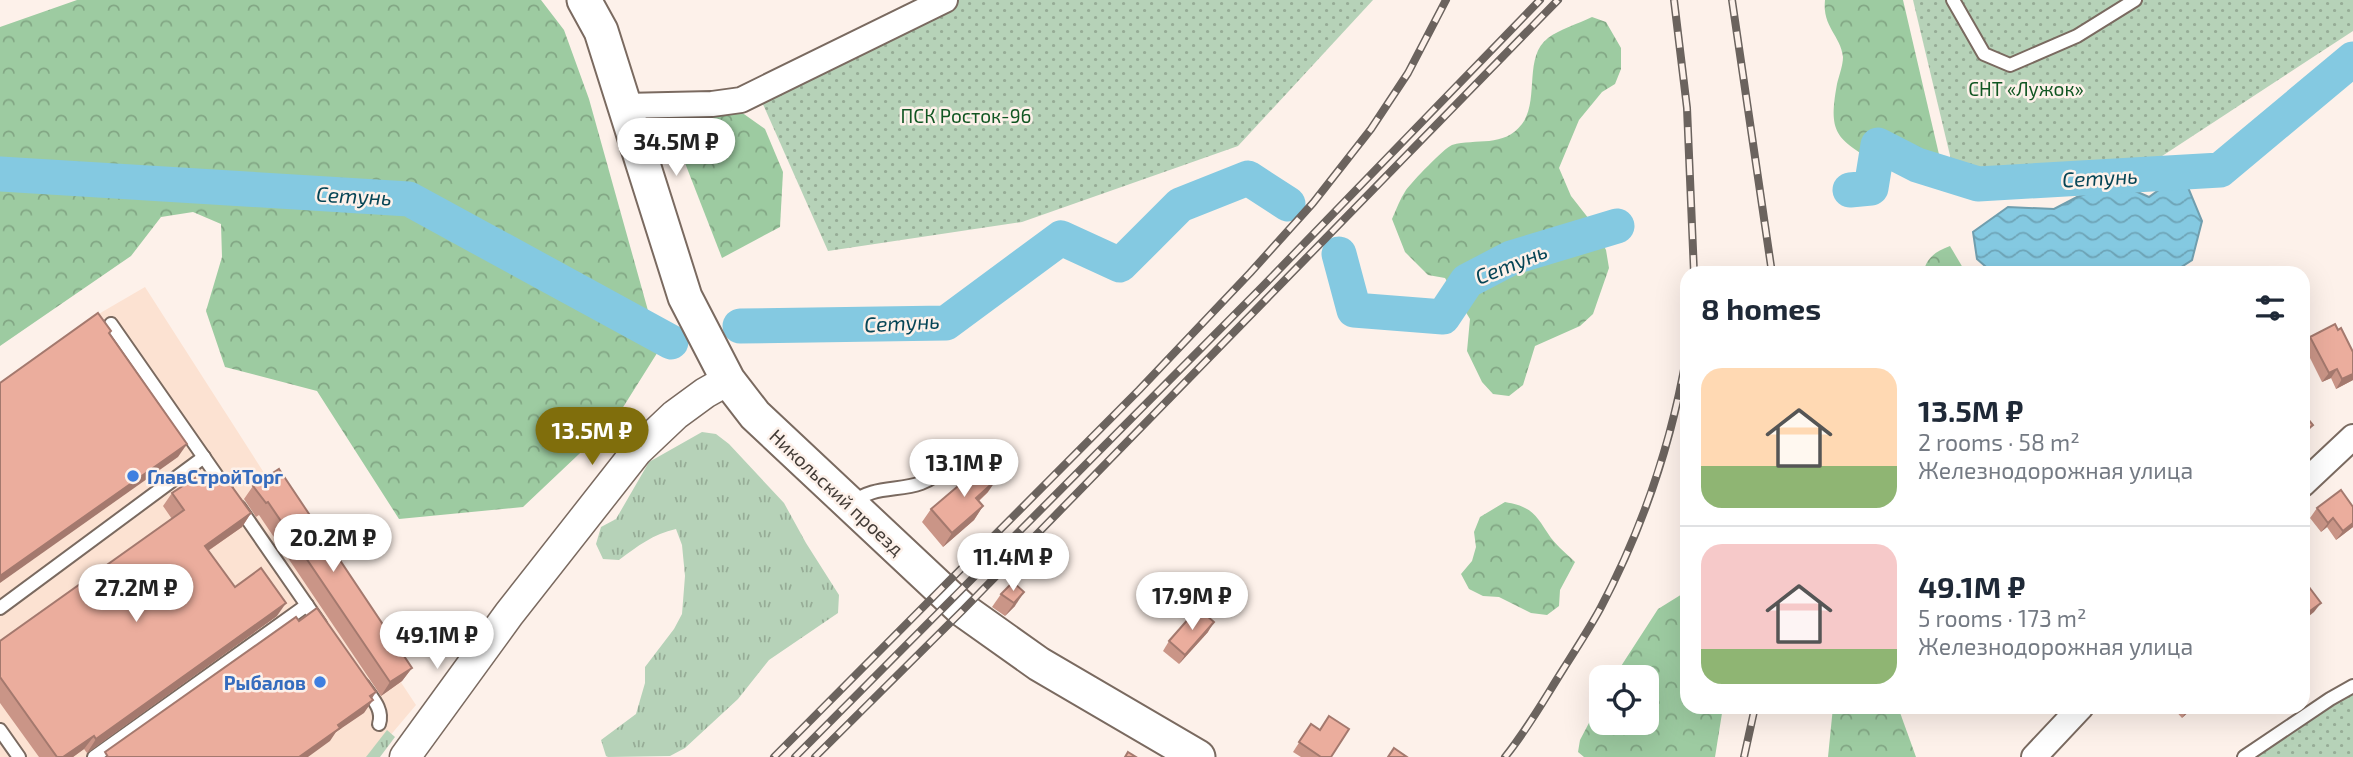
<!DOCTYPE html>
<meta charset="utf-8">
<style>
body{margin:0;font-family:"Exo 2",sans-serif;background:#f6f6f7;color:#1f2937;height:100vh;display:flex;flex-direction:column;font-size:26px;white-space:nowrap}
*{box-sizing:border-box;margin:0}
p{font-size:23px;color:#747a83}
.icon{flex:none;width:38px;height:38px;fill:none;stroke:currentColor;stroke-width:2;stroke-linecap:round;stroke-linejoin:round}
.map{position:relative;flex:1;overflow:hidden}
.side{position:absolute;left:1680px;top:266px;width:630px;height:448px;display:flex;flex-direction:column;background:#fff;border-radius:21px;box-shadow:0 7px 28px #0002}
.side>*{flex:none}
.buttons{position:absolute;left:1589px;top:665px;display:grid;gap:14px}
.buttons a{display:grid;place-items:center;width:70px;height:70px;border-radius:14px;background:#fff;box-shadow:0 7px 28px #0002;font-size:35px}
.price{position:absolute;translate:-50% -60px;padding:0 16px;border-radius:24px;background:#fff;color:#222;font-size:23px;line-height:46px;filter:drop-shadow(0 2px 4px #0008)}
.price::after{content:'';position:absolute;left:50%;top:42px;width:21px;height:16px;margin-left:-10px;background:inherit;clip-path:polygon(0 0,100% 0,50% 100%)}
.price.active{background:#806e0c;color:#fff}
ul{padding:0;list-style:none}
li{display:flex;align-items:center;gap:21px;height:175px;padding:0 21px}
li+li{border-top:2px solid #e0e1e3}
li span{display:grid;place-items:center;flex:none;width:196px;height:140px;border-radius:21px;color:#555}
li>.icon{margin-inline-start:auto}
span .icon{width:84px;height:84px;fill:#fffc;stroke-width:1}
li b{font-size:30px}
h2{display:flex;justify-content:space-between;align-items:center;height:84px;padding:0 21px;font-size:30px}
.map>svg:first-child{display:block}
.built{fill:#fce2d2}
.grass{fill:url(#grass-tufts)}
.forest{fill:url(#forest-crowns)}
.garden{fill:url(#garden-dots)}
.water{fill:url(#water-waves);stroke:#709eae;stroke-width:2}
.lines{fill:none;stroke-linecap:round;stroke-linejoin:round}
.river{stroke:#84c9e1;stroke-width:35}
.service-casing{stroke:#7a6a60;stroke-width:16}
.minor-casing{stroke:#7a6a60;stroke-width:28}
.tertiary-casing{stroke:#7a6a60;stroke-width:33}
.secondary-casing{stroke:#7a6a60;stroke-width:37}
.service{stroke:#fff;stroke-width:12}
.minor{stroke:#fff;stroke-width:24}
.tertiary{stroke:#fff;stroke-width:30}
.secondary{stroke:#fff;stroke-width:33}
.rail-casing{stroke:#6b635e;stroke-width:8}
.rail{stroke:#fdf1ea;stroke-width:5;stroke-dasharray:16;stroke-linecap:butt}
.wall{fill:#ca9587}
.shaded-wall{fill:#a4796e}
.building{fill:#ebad9d;stroke:#a4796e;stroke-width:2}
.shop-dot{fill:#3f7fe0;stroke:#fdf1ea;stroke-width:2.5}
.labels{text-anchor:middle;dominant-baseline:central;stroke-width:5;stroke-linejoin:round;paint-order:stroke}
.park-label{font-size:19px;fill:#115622;stroke:#fdf1ea}
.shop-label{font-size:19px;font-weight:bold;fill:#366cbe;stroke:#fdf1ea;text-anchor:start}
.street-label{font-size:19px;fill:#423b36;stroke:#fdf1ea}
.water-label{font-size:21px;font-style:italic;fill:#064556;stroke:#fdf1ea}
</style>
<div class="map">
<svg width="2353" height="757" viewBox="0 0 2353 757">
<defs>
<pattern id="grass-tufts" width="24" height="20" patternUnits="userSpaceOnUse" patternTransform="scale(1.75)"><rect width="24" height="20" fill="#b6d2b8"/><path d="M3 7l-1-3M5 7V3M7 7l1-3M15 17l-1-3M17 17v-4M19 17l1-3" fill="none" stroke="#96ac96"/></pattern>
<pattern id="forest-crowns" width="20" height="18" patternUnits="userSpaceOnUse" patternTransform="scale(1.75)"><rect width="20" height="18" fill="#9dcba1"/><path d="M2 6a3 3 0 1 1 6 0M12 15a3 3 0 1 1 6 0" fill="none" stroke="#82a684"/></pattern>
<pattern id="garden-dots" width="8" height="8" patternUnits="userSpaceOnUse" patternTransform="scale(1.75)"><rect width="8" height="8" fill="#b6d2b8"/><path d="M2 2h.1M6 6h.1" fill="none" stroke="#96ac96" stroke-width="1.8" stroke-linecap="round"/></pattern>
<pattern id="water-waves" width="16" height="10" patternUnits="userSpaceOnUse" patternTransform="scale(1.75)"><rect width="16" height="10" fill="#84c9e1"/><path d="M0 5q4-4 8 0t8 0" fill="none" stroke="#6ea4b7"/></pattern>
</defs>
<rect width="100%" height="100%" fill="#fdf1ea"/>
<path class="built" d="M145 287 325 568 416 705 372 757H0V384L102 312Z"/>
<g class="grass">
<path d="M702 432 716 434 729 444 784 503 806 543 839 595 838 613 769 660 738 699 685 748 670 756 608 757 606 756 601 740 636 714 645 683V667L674 629 682 614 685 576 682 545 676 529C653 534 638 546 619 560L603 559 596 544 601 527 616 519 649 462Z"/>
<path d="M387 730 395 737 380 757H366Z"/>
</g>
<g class="forest">
<path d="M77 0H541L564 30 589 99 659 350 615 420 523 507 399 519 317 391 225 367 206 311 222 257 221 224 193 212 161 217 131 256 0 346V27Z"/>
<path d="M1825 0H1903L1941 163 1924 164 1910 159 1880 166C1839 138 1827 138 1837 84 1839 76 1843 65 1843 57 1841 36 1822 27 1825 0Z"/>
<path d="M1592 17 1606 22 1621 48V69L1615 84 1602 92 1579 120 1559 168 1571 196 1589 219 1606 250 1609 268 1593 314 1580 326 1535 346 1523 385 1509 396 1493 394 1482 382 1467 351 1470 319 1445 278 1428 275 1405 252 1392 219C1396 210 1400 199 1406 190 1412 182 1444 148 1452 145 1476 138 1504 148 1522 124 1540 100 1523 57 1548 38 1560 29 1578 24 1592 17Z"/>
<path d="M734 107 765 129 783 172 780 227 722 258 664 109Z"/>
<path d="M1950 246 1966 273H1923C1927 257 1935 252 1950 246Z"/>
<path d="M1505 502C1534 507 1536 516 1551 538 1558 547 1568 555 1575 562L1560 590 1559 606 1547 615 1531 613 1499 597 1483 596 1469 589 1461 574 1472 561 1476 547 1474 532 1480 517Z"/>
<path d="M1687 591V707H1723L1715 757H1584L1578 752 1580 740 1601 700V723H1647V677H1614L1658 609Z"/>
<path d="M1833 707H1898L1916 757H1828Z"/>
</g>
<g class="garden">
<path d="M939 0H1373L1238 146 1022 222 828 251 758 93Z"/>
<path d="M1913 0H2353V31L2156 160 1958 189Z"/>
<path d="M2345 682 2353 685V757H2239Z"/>
</g>
<path class="water" d="M2182 173 2202 221 2192 260 2172 273H1993L1977 259 1973 232 2008 207 2054 209 2077 197 2117 183 2149 197Z"/>
<g class="lines">
<g class="river">
<path d="M0 174 409 199 671 342"/>
<path d="M1850 190 1871 188 1878 145 1917 165 1978 184 2220 170 2353 59"/>
<path d="M1339 254 1354 310 1443 317 1467 281 1511 258 1617 226"/>
<path d="M740 326 946 323 1061 238 1120 265 1180 205 1248 178 1288 204"/>
</g>
<defs>
<g id="service">
<path d="M1953 0 1984 54 2010 65 2077 36 2135 0"/>
<path d="M111 324 226 489"/>
<path d="M850 504C882 478 916 500 947 465"/>
<path d="M239 507 320 624"/>
<path d="M0 608 204 457"/>
<path d="M363 685C371 697 384 709 379 724"/>
<path d="M0 730 19 757"/>
<path d="M94 757 307 605"/>
<path d="M2244 757 2330 699 2353 686"/>
</g>
<g id="minor">
<path d="M624 106 712 104 741 100 945 0"/>
<path d="M2303 484 2353 437"/>
<path d="M2034 757 2081 707"/>
</g>
<path id="tertiary" d="M405 757 509 614 637 451 675 415 705 393 728 380"/>
<path id="secondary" d="M584 0 601 31 685 297 728 380 755 415 963 610 1039 664 1198 757"/>
</defs>
<use href="#service" class="service-casing"/>
<use href="#minor" class="minor-casing"/>
<use href="#tertiary" class="tertiary-casing"/>
<use href="#secondary" class="secondary-casing"/>
<use href="#service" class="service"/>
<use href="#minor" class="minor"/>
<use href="#tertiary" class="tertiary"/>
<use href="#secondary" class="secondary"/>
<defs>
<g id="rail">
<path d="M1674 0 1687 108 1694 273"/>
<path d="M1732 0 1772 273"/>
<path d="M774 757 1139 390 1250 273 1313 203 1371 129 1408 73 1446 0"/>
<path d="M795 757 1263 286 1540 0"/>
<path d="M815 757 963 610 1558 0"/>
<path d="M1505 757C1527 730 1545 698 1564 668 1576 649 1589 629 1600 609 1642 530 1672 441 1687 353"/>
<path d="M1744 757 1755 707"/>
</g>
</defs>
<use href="#rail" class="rail-casing"/>
<use href="#rail" class="rail"/>
</g>
<g class="wall">
<path d="M2310 337 2353 380 2336 389 2331 378 2322 382 2304 346Z"/>
<path d="M253 486 412 668 402 681 381 696 259 515 256 517 244 499Z"/>
<path d="M988 492 979 501 983 506 974 520 943 547 922 522 931 509Z"/>
<path d="M172 493 251 513 242 527 208 551 235 587 277 616 87 753 84 749 73 757H39L0 703V641L172 519 163 506Z"/>
<path d="M2353 507V527L2336 540 2327 527 2321 532 2310 518 2317 508Z"/>
<path d="M1013 582 1015 606 1005 616 992 607 1001 594Z"/>
<path d="M1208 632 1179 664 1163 651 1169 641Z"/>
<path d="M2172 707H2194L2182 718Z"/>
<path d="M1311 724 1331 757H1301L1293 752Z"/>
</g>
<g class="shaded-wall">
<path d="M2337 369 2331 378 2322 382 2329 373Z"/>
<path d="M2353 374V380L2336 389 2342 379Z"/>
<path d="M2313 425 2306 434 2303 437V433Z"/>
<path d="M187 444 178 457 0 583V576Z"/>
<path d="M997 479 988 492 967 511 976 498Z"/>
<path d="M983 506 974 520 943 547 952 533Z"/>
<path d="M251 513 242 527 196 559 205 546Z"/>
<path d="M2333 518 2327 527 2321 532 2328 523Z"/>
<path d="M2353 523V527L2336 540 2343 531Z"/>
<path d="M1024 592 1015 606 1005 616 1014 603Z"/>
<path d="M286 603 277 616 87 753 96 739Z"/>
<path d="M2321 603 2314 612 2303 621V616Z"/>
<path d="M1214 622 1208 632 1179 664 1185 655Z"/>
<path d="M412 668 402 681 381 696 390 682Z"/>
<path d="M376 692 369 703 373 700 364 713 336 732 330 741 308 757H299Z"/>
<path d="M2190 707H2194L2182 718 2188 709Z"/>
<path d="M94 736 84 749 73 757H63Z"/>
</g>
<g class="building">
<path d="M98 313 111 331 109 333 187 444 0 576V383Z"/>
<path d="M2335 324 2338 330 2341 328 2353 352V374L2342 379 2337 369 2329 373 2310 337Z"/>
<path d="M2303 413 2313 425 2303 433Z"/>
<path d="M984 464 997 479 976 498 983 506 952 533 931 509Z"/>
<path d="M279 469 412 668 390 682 268 502 266 503 253 486Z"/>
<path d="M201 474 225 477 251 513 205 546 235 587 261 568 286 603 96 739 94 736 63 757H57L0 677V641L184 510 172 493Z"/>
<path d="M2341 490 2353 507V523L2343 531 2333 518 2328 523 2317 508Z"/>
<path d="M1013 582 1024 592 1014 603 1001 594Z"/>
<path d="M2306 583 2321 603 2303 616V586Z"/>
<path d="M317 608 376 692 370 696 373 700 338 725 340 728 299 757H108L105 752 296 617 299 621Z"/>
<path d="M1198 608 1214 622 1185 655 1169 641Z"/>
<path d="M1329 716 1349 729 1331 757H1321L1299 742 1311 724 1320 730Z"/>
<path d="M1394 748 1407 757H1388Z"/>
<path d="M1128 752 1136 757H1125Z"/>
</g>
<g class="shop-dot">
<circle cx="133" cy="476" r="7"/>
<circle cx="320" cy="682" r="7"/>
</g>
<g class="labels">
<g class="park-label">
<text x="2026" y="88">СНТ «Лужок»</text>
<text x="966" y="115">ПСК Росток-96</text>
</g>
<g class="shop-label">
<text x="147" y="476">ГлавСтройТорг</text>
<text x="306" y="682" text-anchor="end">Рыбалов</text>
</g>
<g class="street-label">
<text transform="translate(837 492) rotate(43)">Никольский проезд</text>
</g>
<g class="water-label">
<text transform="translate(2100 177) rotate(-3)">Сетунь</text>
<text transform="translate(354 195) rotate(3)">Сетунь</text>
<text transform="translate(1511 263) rotate(-22)">Сетунь</text>
<text transform="translate(902 322) rotate(-3)">Сетунь</text>
</g>
</g>
</svg>
<div class="buttons">
<a><svg class="icon" aria-label="locate" viewBox="0 0 24 24"><circle cx="12" cy="12" r="6"/><path d="M12 2v4M12 18v4M2 12h4M18 12h4"/></svg></a>
</div>
<b class="price" style="left:676px;top:178px">34.5M ₽</b>
<b class="price active" style="left:592px;top:467px">13.5M ₽</b>
<b class="price" style="left:964px;top:499px">13.1M ₽</b>
<b class="price" style="left:333px;top:574px">20.2M ₽</b>
<b class="price" style="left:1013px;top:593px">11.4M ₽</b>
<b class="price" style="left:136px;top:624px">27.2M ₽</b>
<b class="price" style="left:1192px;top:632px">17.9M ₽</b>
<b class="price" style="left:437px;top:671px">49.1M ₽</b>
<section class="side">
<h2>8 homes<svg class="icon" aria-label="filters" viewBox="0 0 24 24"><path d="M4 7h16M4 17h16"/><circle cx="9" cy="7" r="2"/><circle cx="15" cy="17" r="2"/></svg></h2>
<ul>
<li><span style="background:linear-gradient(#ffd9b3 70%,#8fb573 0)"><svg class="icon" aria-label="home" viewBox="0 0 24 24"><path d="M3 11l9-7 9 7M6 9v11h12V9"/></svg></span><div><b>13.5M ₽</b><p>2 rooms · 58 m²</p><p>Железнодорожная улица</p></div></li>
<li><span style="background:linear-gradient(#f6c9c9 75%,#8fb573 0)"><svg class="icon" aria-label="home" viewBox="0 0 24 24"><path d="M3 11l9-7 9 7M6 9v11h12V9"/></svg></span><div><b>49.1M ₽</b><p>5 rooms · 173 m²</p><p>Железнодорожная улица</p></div></li>
</ul>
</section>
</div>
